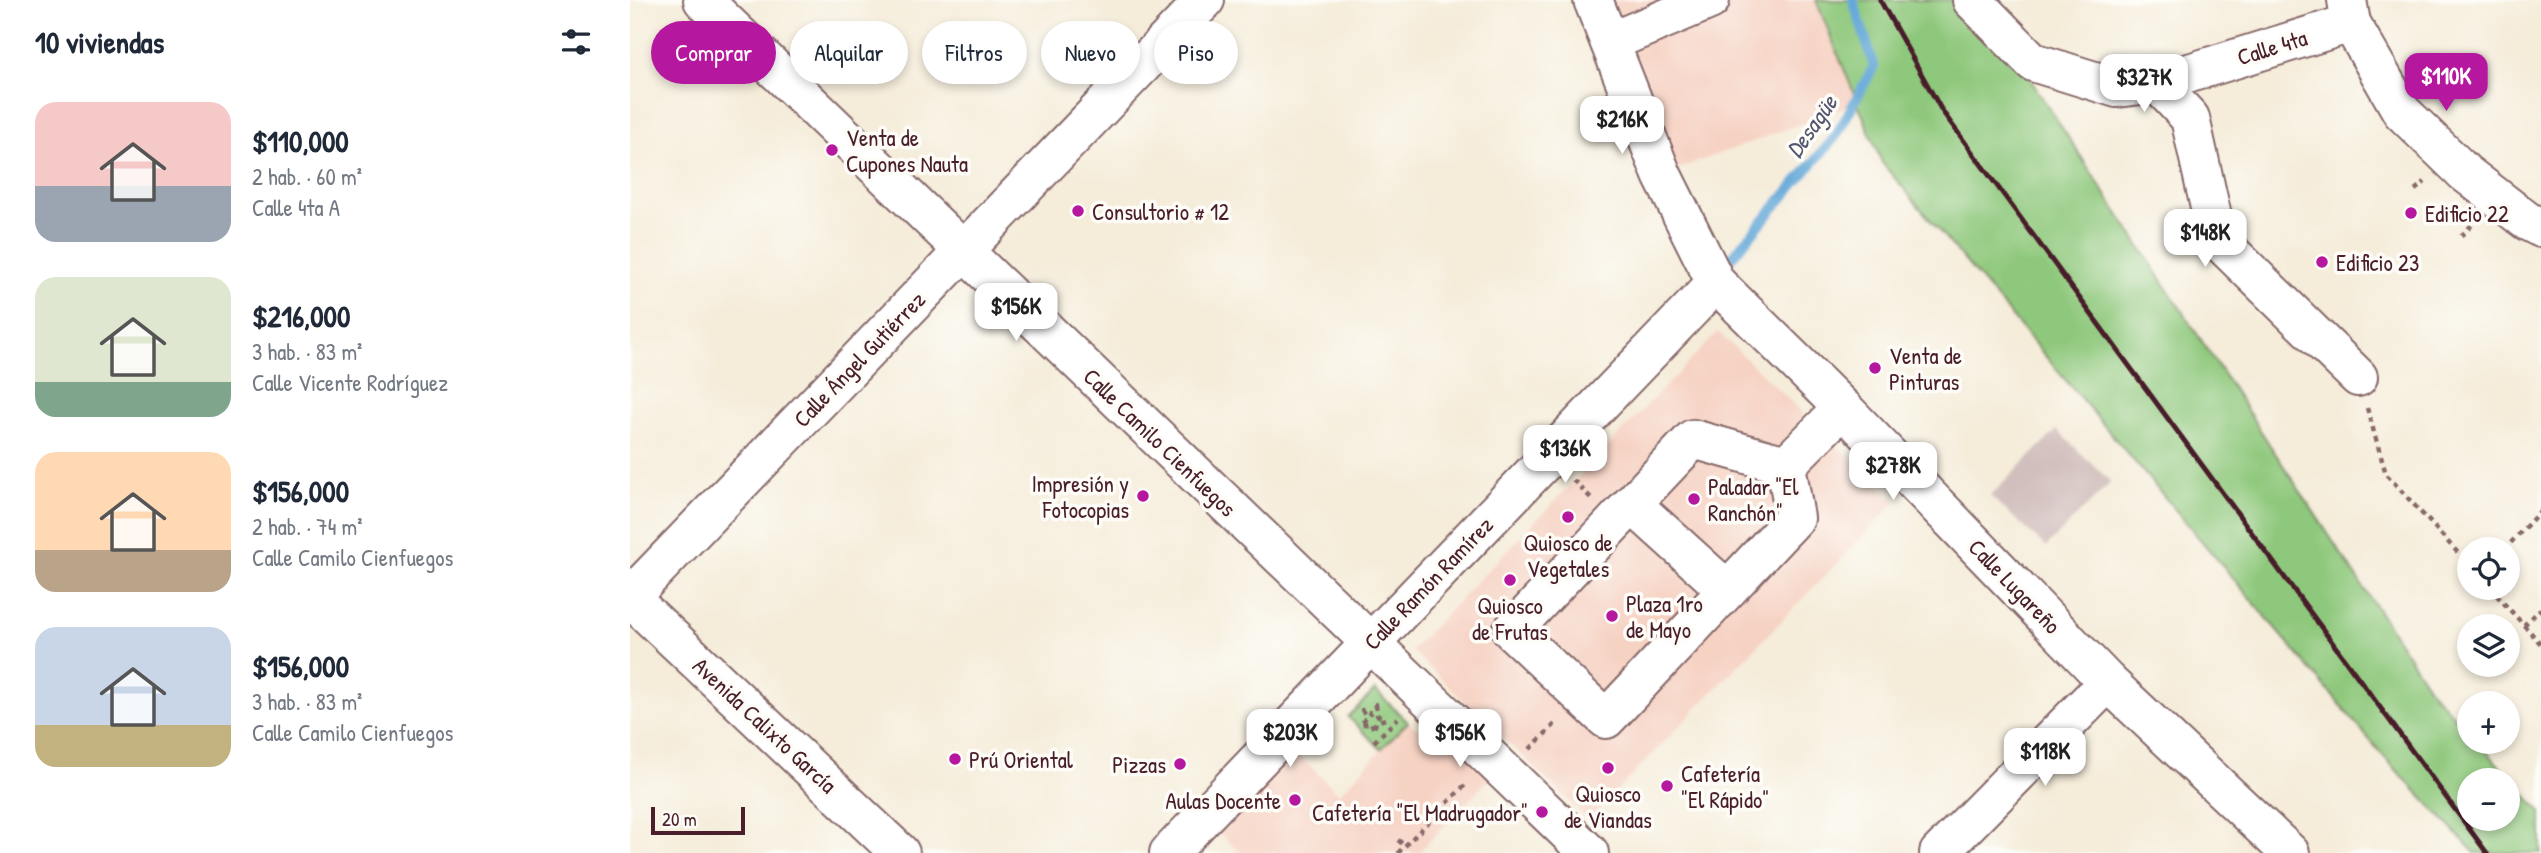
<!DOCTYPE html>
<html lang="es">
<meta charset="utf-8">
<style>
body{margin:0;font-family:"Patrick Hand",sans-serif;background:#f2f2f3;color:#1f2937;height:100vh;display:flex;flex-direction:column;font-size:26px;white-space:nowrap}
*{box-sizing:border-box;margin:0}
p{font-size:23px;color:#747a83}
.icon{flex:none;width:38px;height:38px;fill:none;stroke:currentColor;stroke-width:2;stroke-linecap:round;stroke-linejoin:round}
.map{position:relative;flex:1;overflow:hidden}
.panel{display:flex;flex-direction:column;background:#fff;width:630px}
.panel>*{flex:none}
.hud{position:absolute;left:21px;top:21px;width:665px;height:63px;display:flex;gap:14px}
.fabs{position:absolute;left:1827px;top:537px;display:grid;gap:14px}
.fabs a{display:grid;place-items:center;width:63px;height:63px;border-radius:50%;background:#fff;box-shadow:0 4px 10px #0003;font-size:35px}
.scale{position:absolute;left:21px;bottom:18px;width:94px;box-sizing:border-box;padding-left:7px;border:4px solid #4a1f2b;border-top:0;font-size:19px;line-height:24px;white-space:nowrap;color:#4a1f2b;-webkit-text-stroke:5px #fdfcf7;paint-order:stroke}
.price{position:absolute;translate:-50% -60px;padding:0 16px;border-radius:14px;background:#fff;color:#222;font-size:23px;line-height:46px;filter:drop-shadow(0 2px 4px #0008)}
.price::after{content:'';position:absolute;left:50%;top:42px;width:21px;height:16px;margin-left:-10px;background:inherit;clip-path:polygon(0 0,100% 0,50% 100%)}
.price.on{background:#b5179e;color:#fff}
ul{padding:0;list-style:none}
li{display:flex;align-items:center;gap:21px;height:175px;padding:0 35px}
li span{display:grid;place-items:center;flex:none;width:196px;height:140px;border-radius:21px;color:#555}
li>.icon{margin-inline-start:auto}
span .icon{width:84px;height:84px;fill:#fffc;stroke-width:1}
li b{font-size:30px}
h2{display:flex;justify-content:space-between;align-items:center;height:84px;padding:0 35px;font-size:30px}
.tag{padding:0 24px;border-radius:32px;background:#fff;box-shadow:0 4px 10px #0003;font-size:24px;line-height:63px}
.tag.on{background:#b5179e;color:#fff}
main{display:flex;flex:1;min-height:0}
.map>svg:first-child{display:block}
.built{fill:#f6d2c3}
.industrial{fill:#d1bfbd}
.green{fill:#8ec87c;stroke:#6c7454;stroke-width:2;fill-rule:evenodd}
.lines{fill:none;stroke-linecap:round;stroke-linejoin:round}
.stream{stroke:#62a7d8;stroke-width:10}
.minor-casing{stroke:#866768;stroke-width:42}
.major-casing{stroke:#866768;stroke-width:42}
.path{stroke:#866768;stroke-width:4.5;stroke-dasharray:5 5;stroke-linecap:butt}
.minor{stroke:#fff;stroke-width:38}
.major{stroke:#fff;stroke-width:38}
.rail{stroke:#4a1f2b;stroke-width:5}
.poi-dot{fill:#b5179e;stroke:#fdfcf7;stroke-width:2.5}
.labels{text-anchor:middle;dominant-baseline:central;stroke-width:7;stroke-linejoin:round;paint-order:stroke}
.street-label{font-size:23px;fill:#4a1f2b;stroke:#fdfcf7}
.poi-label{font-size:23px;fill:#4a1f2b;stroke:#fdfcf7;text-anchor:start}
.water-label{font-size:24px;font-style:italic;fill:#545570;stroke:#fdfcf7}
</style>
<main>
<section class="panel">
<h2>10 viviendas<svg class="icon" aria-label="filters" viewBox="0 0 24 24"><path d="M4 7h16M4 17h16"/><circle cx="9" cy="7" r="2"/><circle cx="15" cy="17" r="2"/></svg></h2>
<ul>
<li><span style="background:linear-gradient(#f6c9c9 60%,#9aa5b1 0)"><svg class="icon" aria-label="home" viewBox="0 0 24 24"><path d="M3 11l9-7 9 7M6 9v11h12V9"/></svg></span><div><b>$110,000</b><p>2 hab. · 60 m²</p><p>Calle 4ta A</p></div></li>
<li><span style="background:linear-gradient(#dfe7d0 75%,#7fa58c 0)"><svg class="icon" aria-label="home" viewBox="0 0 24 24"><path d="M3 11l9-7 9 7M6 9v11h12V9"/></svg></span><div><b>$216,000</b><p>3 hab. · 83 m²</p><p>Calle Vicente Rodríguez</p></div></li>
<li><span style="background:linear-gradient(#ffd9b3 70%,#b9a48a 0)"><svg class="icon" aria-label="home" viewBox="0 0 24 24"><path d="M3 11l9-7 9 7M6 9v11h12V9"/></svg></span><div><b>$156,000</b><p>2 hab. · 74 m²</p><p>Calle Camilo Cienfuegos</p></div></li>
<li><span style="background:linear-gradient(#c9d6e8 70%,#c2b280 0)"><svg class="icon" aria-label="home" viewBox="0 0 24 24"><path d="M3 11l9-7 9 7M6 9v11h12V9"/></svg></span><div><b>$156,000</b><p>3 hab. · 83 m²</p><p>Calle Camilo Cienfuegos</p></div></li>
</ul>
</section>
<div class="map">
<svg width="1911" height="853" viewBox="0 0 1911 853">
<rect width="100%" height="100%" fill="#fdfcf7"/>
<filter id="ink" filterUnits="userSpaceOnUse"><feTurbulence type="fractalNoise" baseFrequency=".0143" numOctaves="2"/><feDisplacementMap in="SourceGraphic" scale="14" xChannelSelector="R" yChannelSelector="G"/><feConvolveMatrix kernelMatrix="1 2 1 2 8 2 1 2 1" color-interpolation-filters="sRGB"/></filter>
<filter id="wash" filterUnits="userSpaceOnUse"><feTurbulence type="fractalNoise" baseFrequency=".00686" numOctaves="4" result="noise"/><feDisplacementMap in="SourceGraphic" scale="28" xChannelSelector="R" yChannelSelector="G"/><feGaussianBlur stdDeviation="1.57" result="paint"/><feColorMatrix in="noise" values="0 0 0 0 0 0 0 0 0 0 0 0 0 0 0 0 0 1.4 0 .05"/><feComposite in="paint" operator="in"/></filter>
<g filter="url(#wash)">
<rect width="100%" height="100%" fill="#f5ecd9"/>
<g class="built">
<path d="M986 0H1185L1227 103 1032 175 966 8Z"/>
<path d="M1088 332 1266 502 959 820 781 650Z"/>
<path d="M809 709 871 767 788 853H611L572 818 649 737 709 794 778 722 788 729Z"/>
</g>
<path class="industrial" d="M1427 430 1481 482 1416 547 1360 496Z"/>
<g class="green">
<path d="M1186 0H1331L1387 59 1801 691 1839 733V742H1848L1911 812V853H1845L1756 759 1252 163ZM1839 780H1878V819H1839Z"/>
<path d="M745 690 778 722 751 749 718 717Z"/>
</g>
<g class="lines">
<path class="stream" d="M1101 258 1206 136 1244 66 1223 0"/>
</g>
</g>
<g filter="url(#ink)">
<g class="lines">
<defs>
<g id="minor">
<path d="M963 0 1032 175 1086 283 1213 408 1478 682 1660 853"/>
<path d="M1342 0 1403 62 1487 88 1527 83 1721 23"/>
<path d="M1717 0 1721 23 1772 112 1835 173 1897 221 1911 228"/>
<path d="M980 42 1080 0"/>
<path d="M1527 83 1560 118 1587 239 1728 377"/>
<path d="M1156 465 1165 518 976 719 882 631 1063 439 1156 465 1213 408"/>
<path d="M1002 504 1097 590"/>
<path d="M0 597 575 0"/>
<path d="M539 853 1086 283"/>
<path d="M1309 853 1478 682"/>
</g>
<g id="major">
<path d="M73 0C368 285 664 569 959 853"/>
<path d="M0 598 270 853"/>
</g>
</defs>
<use href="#minor" class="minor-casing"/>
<use href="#major" class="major-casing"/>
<g class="path">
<path d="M1785 190 1795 182"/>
<path d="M1831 236 1845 222"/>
<path d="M1737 408 1756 474 1839 565"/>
<path d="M943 480 962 499"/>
<path d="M1874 550 1911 510"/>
<path d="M1860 588 1911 644"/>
<path d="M1894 625 1911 609"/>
<path d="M746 704 747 715 755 719 746 722 744 730 741 722 731 725 736 717 732 710 741 713Z"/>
<path d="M744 742 768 718"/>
<path d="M900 749 928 721"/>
<path d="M768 840 775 846"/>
<path d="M768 853 838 782"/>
</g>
<use href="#minor" class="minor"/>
<use href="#major" class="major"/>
<path class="rail" d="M1250 0 1312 111 1857 853"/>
</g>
</g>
<g class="poi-dot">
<circle cx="202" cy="150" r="7"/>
<circle cx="448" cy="211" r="7"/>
<circle cx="1781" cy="213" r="7"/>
<circle cx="1692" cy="262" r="7"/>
<circle cx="1245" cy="368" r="7"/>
<circle cx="513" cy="496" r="7"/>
<circle cx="1064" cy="499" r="7"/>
<circle cx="938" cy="517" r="7"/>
<circle cx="880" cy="580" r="7"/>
<circle cx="982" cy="616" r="7"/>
<circle cx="325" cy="759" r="7"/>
<circle cx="550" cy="764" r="7"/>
<circle cx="978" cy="768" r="7"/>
<circle cx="1037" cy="786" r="7"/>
<circle cx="665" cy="800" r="7"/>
<circle cx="912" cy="812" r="7"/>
</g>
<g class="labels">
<g class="street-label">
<text transform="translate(1642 47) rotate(-17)">Calle 4ta</text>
<text transform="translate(229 359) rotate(-46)">Calle Ángel Gutiérrez</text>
<text transform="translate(530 442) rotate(44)">Calle Camilo Cienfuegos</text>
<text transform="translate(798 583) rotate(-46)">Calle Ramón Ramírez</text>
<text transform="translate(1385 586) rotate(46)">Calle Lugareño</text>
<text transform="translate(135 725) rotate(43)">Avenida Calixto García</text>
</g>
<g class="poi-label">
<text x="216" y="137">Venta de<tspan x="216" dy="26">Cupones Nauta</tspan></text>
<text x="462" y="211">Consultorio # 12</text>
<text x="1795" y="213">Edificio 22</text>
<text x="1706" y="262">Edificio 23</text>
<text x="1259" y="355">Venta de<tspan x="1259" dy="26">Pinturas</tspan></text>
<text x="499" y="483" text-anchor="end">Impresión y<tspan x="499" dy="26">Fotocopias</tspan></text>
<text x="1078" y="486">Paladar "El<tspan x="1078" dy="26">Ranchón"</tspan></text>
<text x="938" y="542" text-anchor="middle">Quiosco de<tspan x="938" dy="26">Vegetales</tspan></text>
<text x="996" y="603">Plaza 1ro<tspan x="996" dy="26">de Mayo</tspan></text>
<text x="880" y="605" text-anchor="middle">Quiosco<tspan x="880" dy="26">de Frutas</tspan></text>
<text x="339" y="759">Prú Oriental</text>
<text x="536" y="764" text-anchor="end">Pizzas</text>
<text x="1051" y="773">Cafetería<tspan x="1051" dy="26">"El Rápido"</tspan></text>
<text x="978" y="793" text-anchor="middle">Quiosco<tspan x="978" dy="26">de Viandas</tspan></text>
<text x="651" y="800" text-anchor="end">Aulas Docente</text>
<text x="898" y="812" text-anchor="end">Cafetería "El Madrugador"</text>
</g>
<g class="water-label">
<text transform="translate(1181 126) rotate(-55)">Desagüe</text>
</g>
</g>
</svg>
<div class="fabs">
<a><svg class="icon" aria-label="locate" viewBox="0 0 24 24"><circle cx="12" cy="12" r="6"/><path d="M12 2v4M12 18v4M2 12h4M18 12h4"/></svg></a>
<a><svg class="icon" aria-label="layers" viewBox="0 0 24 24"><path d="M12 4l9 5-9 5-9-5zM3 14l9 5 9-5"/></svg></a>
<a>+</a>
<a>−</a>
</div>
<div class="scale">20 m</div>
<b class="price on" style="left:1816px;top:113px">$110K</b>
<b class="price" style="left:1514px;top:114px">$327K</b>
<b class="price" style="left:992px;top:156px">$216K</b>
<b class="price" style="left:1575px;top:269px">$148K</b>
<b class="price" style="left:386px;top:343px">$156K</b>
<b class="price" style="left:935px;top:485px">$136K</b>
<b class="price" style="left:1263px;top:502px">$278K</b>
<b class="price" style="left:660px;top:769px">$203K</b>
<b class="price" style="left:830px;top:769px">$156K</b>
<b class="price" style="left:1415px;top:788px">$118K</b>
<div class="hud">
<a class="tag on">Comprar</a>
<a class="tag">Alquilar</a>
<a class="tag">Filtros</a>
<a class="tag">Nuevo</a>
<a class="tag">Piso</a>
</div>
</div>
</main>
